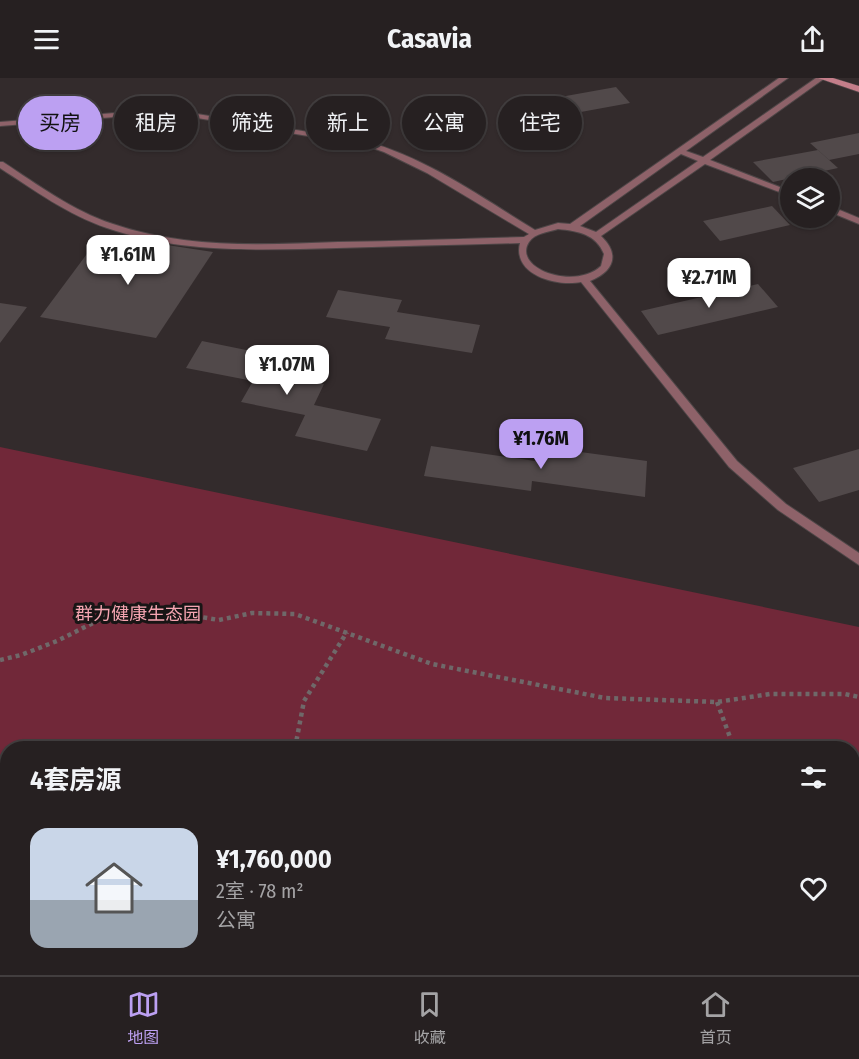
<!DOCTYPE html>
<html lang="zh">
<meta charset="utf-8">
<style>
body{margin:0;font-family:"Fira Sans Condensed","Noto Sans SC",sans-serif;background:#2e282a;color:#f1f3f6;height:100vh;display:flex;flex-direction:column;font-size:22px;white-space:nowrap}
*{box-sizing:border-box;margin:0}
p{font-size:20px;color:#a4a3a5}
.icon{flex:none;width:33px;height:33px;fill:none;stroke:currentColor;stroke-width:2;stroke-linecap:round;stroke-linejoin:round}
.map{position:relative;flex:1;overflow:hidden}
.drawer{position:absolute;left:0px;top:663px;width:860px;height:234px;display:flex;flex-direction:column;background:#262021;border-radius:24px 24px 0 0;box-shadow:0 2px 4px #0004,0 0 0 2px #423e3f}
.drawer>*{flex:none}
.top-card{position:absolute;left:18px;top:18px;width:824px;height:54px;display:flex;gap:12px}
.tools{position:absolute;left:780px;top:90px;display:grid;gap:12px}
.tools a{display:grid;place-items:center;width:60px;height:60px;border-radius:50%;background:#262021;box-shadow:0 2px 4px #0004,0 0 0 2px #423e3f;font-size:30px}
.price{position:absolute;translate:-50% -51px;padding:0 14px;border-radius:12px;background:#fff;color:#222;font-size:20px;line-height:39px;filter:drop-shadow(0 2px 3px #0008)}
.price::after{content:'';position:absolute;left:50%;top:36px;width:18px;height:14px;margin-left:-9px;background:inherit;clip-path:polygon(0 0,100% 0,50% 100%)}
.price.current{background:#bca0f2;color:#111}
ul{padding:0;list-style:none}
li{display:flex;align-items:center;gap:18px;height:150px;padding:0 30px}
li+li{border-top:2px solid #423e3f}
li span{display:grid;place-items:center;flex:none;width:168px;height:120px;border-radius:18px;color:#555}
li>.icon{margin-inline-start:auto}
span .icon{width:72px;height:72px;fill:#fffc;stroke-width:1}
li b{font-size:26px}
h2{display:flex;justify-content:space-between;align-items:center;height:72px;padding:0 30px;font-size:26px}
.pill{padding:0 21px;border-radius:27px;background:#262021;box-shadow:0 2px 4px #0004,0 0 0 2px #423e3f;font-size:21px;line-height:54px}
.pill.current{background:#bca0f2;color:#111}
header{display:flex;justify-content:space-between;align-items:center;height:78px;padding:0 30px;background:#262021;font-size:27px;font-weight:700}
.tab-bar{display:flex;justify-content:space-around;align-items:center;height:84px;border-top:2px solid #423e3f;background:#262021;font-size:16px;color:#a4a3a5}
.tab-bar a{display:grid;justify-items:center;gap:3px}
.tab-bar .current{color:#bca0f2}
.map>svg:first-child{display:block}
.green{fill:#712839;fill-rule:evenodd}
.building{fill:#51494a}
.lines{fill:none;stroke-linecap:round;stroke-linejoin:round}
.lane-casing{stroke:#4e4647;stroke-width:2}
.secondary-casing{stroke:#4e4647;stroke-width:1}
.path{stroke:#6f6869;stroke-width:4.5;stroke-dasharray:4 4;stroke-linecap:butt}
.lane{fill:#8e6269;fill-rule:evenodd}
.secondary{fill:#c47e8a;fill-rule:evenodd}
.labels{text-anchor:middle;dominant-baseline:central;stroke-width:6;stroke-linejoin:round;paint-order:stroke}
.park-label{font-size:18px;fill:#f5a5b1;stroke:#181515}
</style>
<header><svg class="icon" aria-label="menu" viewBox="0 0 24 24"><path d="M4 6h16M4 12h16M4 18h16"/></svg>Casavia<svg class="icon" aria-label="share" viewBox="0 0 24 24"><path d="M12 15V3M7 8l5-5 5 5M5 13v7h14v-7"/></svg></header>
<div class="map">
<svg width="859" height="897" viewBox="0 0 859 897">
<rect width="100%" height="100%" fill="#332b2c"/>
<path class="green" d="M0 369 859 549V897H0ZM8 670H852V890H8Z"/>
<g class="building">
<path d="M616 9 630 25 559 38 511 42 510 28Z"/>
<path d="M859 55V76L829 82 810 65Z"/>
<path d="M818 72 838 90 773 104 753 84Z"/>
<path d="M772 128 790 147 720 163 703 143Z"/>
<path d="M101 157 213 174 156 260 40 239Z"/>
<path d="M758 206 778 229 658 257 641 233Z"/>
<path d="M338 212 402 222 397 234 480 247 472 275 385 261 390 249 326 239Z"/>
<path d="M0 225 27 229 0 265Z"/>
<path d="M202 263 271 277 262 293 324 306 314 327 381 341 367 373 295 358 305 337 241 324 253 303 186 290Z"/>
<path d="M431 368 535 383 536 368 647 383 645 419 532 403 531 413 424 398Z"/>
<path d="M859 371V412L819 424 793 390Z"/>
</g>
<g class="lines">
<defs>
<g id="lane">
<path d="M779 0H788L686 73 703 79 816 0H825L710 82 790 113V118L705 86 601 158C621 177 613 194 590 203L737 383 786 426 859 475V487L778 432 729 389 581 204C557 209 512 197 520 165 459 167 398 168 337 170 260 172 182 176 107 150 68 137 34 112 0 90V84H3C38 107 73 133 113 146 186 171 263 167 338 164 400 163 462 161 524 159L529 156 427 95 384 74 364 67 166 35 0 48V44L166 31 365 63C427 80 481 119 535 152L558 145 570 146ZM681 76 698 83 596 154 580 148ZM558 151C578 153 596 156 604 176L601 188C574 213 512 190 529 164 535 155 549 154 558 151Z"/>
<path d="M830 128 859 140V146L830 134Z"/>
</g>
<path id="secondary" d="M818 0H833L859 8V14Z"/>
</defs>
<use href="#lane" class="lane-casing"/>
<use href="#secondary" class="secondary-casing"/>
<g class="path">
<path d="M0 582 21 577 57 563 129 527 219 542 252 535 295 536 432 586 605 620 717 624 770 616H845L859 619"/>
<path d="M717 624 734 670"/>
<path d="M295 670 304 623 347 554"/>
<path d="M342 890 343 897"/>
<path d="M745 890V897"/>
</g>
<use href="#lane" class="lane"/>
<use href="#secondary" class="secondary"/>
</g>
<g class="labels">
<g class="park-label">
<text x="138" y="536">群力健康生态园</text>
</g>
</g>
</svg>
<div class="tools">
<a><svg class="icon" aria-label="layers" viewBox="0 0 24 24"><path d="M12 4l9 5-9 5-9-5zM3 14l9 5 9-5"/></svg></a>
</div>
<b class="price" style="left:128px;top:208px">¥1.61M</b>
<b class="price" style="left:709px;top:231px">¥2.71M</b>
<b class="price" style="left:287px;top:318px">¥1.07M</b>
<b class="price current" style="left:541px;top:392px">¥1.76M</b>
<div class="top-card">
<a class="pill current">买房</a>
<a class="pill">租房</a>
<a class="pill">筛选</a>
<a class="pill">新上</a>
<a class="pill">公寓</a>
<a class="pill">住宅</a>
</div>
<section class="drawer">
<h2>4套房源<svg class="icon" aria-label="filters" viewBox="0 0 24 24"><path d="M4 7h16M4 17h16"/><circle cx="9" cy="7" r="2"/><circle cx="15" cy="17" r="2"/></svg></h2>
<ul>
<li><span style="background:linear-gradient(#c9d6e8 60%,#9aa5b1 0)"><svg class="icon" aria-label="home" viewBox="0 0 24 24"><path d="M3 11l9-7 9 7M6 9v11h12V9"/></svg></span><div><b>¥1,760,000</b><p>2室 · 78 m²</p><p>公寓</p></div><svg class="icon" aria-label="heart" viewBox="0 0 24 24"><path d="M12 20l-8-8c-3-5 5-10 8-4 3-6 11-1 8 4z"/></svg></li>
</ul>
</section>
</div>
<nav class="tab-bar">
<a class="current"><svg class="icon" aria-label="map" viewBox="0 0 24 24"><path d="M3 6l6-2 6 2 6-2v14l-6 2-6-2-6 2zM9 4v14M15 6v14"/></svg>地图</a>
<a><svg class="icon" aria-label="saved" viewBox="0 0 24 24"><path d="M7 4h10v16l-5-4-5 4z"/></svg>收藏</a>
<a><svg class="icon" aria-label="home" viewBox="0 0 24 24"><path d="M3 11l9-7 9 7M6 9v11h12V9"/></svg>首页</a>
</nav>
